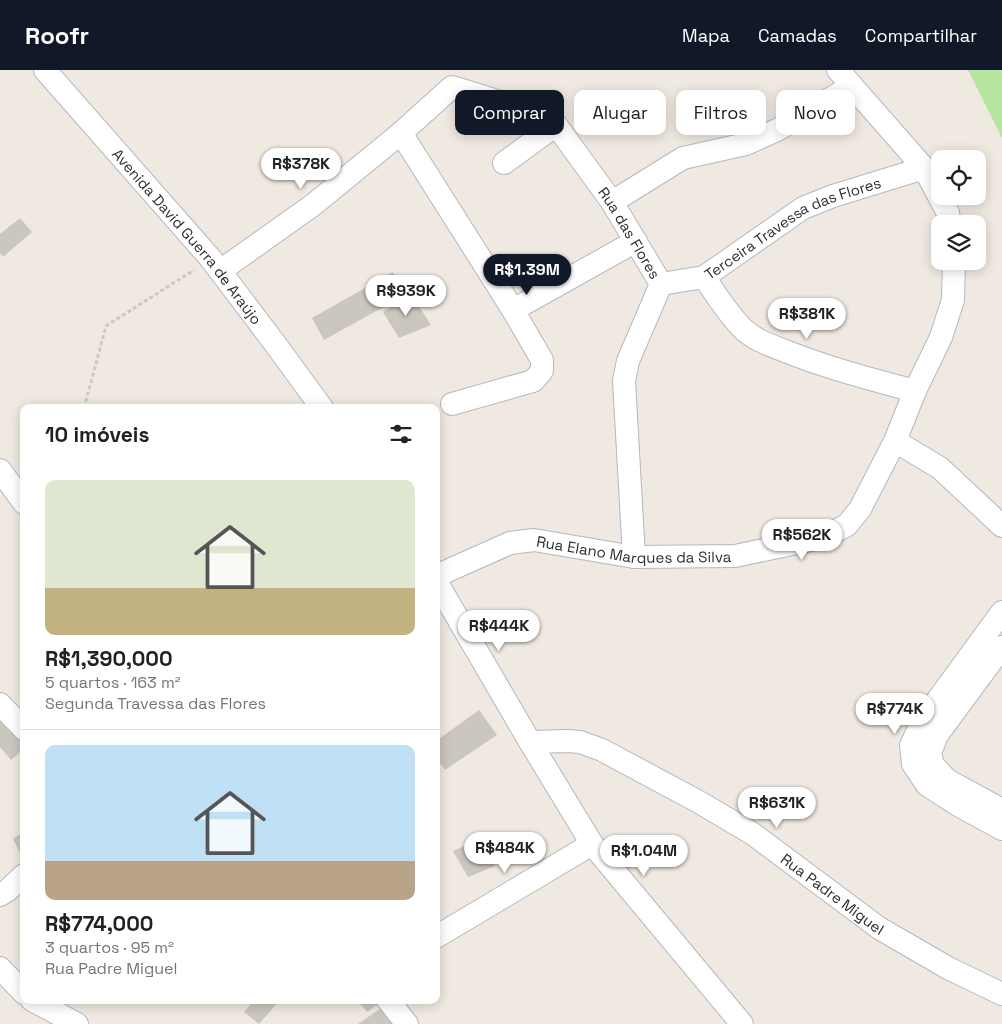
<!DOCTYPE html>
<html lang="pt">
<meta charset="utf-8">
<style>
body{margin:0;font-family:"Space Grotesk",sans-serif;background:#f6f6f6;color:#202124;height:100vh;display:flex;flex-direction:column;font-size:19px;white-space:nowrap}
*{box-sizing:border-box;margin:0}
p{font-size:16px;color:#757577}
.icon{flex:none;width:28px;height:28px;fill:none;stroke:currentColor;stroke-width:2;stroke-linecap:round;stroke-linejoin:round}
.map{position:relative;flex:1;overflow:hidden}
.panel{position:absolute;left:20px;top:334px;width:420px;height:600px;display:flex;flex-direction:column;background:#fff;border-radius:10px;box-shadow:0 2px 12px #0003}
.panel>*{flex:none}
.top-card{position:absolute;left:455px;top:20px;width:471px;height:45px;display:flex;gap:10px}
.buttons{position:absolute;left:931px;top:80px;display:grid;gap:10px}
.buttons a{display:grid;place-items:center;width:55px;height:55px;border-radius:10px;background:#fff;box-shadow:0 2px 12px #0003;font-size:25px}
.price{position:absolute;translate:-50% -42px;padding:0 11px;border-radius:18px;background:#fff;color:#222;font-size:16px;line-height:32px;filter:drop-shadow(0 1px 2px #0008)}
.price::after{content:'';position:absolute;left:50%;top:30px;width:15px;height:11px;margin-left:-8px;background:inherit;clip-path:polygon(0 0,100% 0,50% 100%)}
.price.selected{background:#111827;color:#fff}
ul{padding:0;list-style:none}
li{display:grid;align-content:center;gap:10px;height:265px;padding:0 25px}
li+li{border-top:1px solid #e0e0e0}
li span{display:grid;place-items:center;height:155px;border-radius:10px;color:#555}
li>.icon{margin-inline-start:auto}
span .icon{width:90px;height:90px;fill:#fffc;stroke-width:1}
li b{font-size:21px}
h2{display:flex;justify-content:space-between;align-items:center;height:60px;padding:0 25px;font-size:21px}
.chip{padding:0 18px;border-radius:10px;background:#fff;box-shadow:0 2px 12px #0003;font-size:18px;line-height:45px}
.chip.selected{background:#111827;color:#fff}
header{display:flex;align-items:center;gap:30px;box-sizing:border-box;height:70px;padding:0 25px;background:#111827;color:#fff}
header strong{font-size:24px}
nav{display:flex;gap:28px;margin-inline-start:auto;font-size:18px}
.map>svg:first-child{display:block}
.green{fill:#b6e59e}
.building{fill:#cbc7bf}
.lines{fill:none;stroke-linecap:round;stroke-linejoin:round}
.minor-casing{stroke:#b4b7c1;stroke-width:24}
.path{stroke:#c9c9c9;stroke-width:3;stroke-dasharray:4 2.5;stroke-linecap:butt}
.minor{stroke:#fff;stroke-width:22}
.labels{text-anchor:middle;dominant-baseline:central;stroke-width:4.5;stroke-linejoin:round;paint-order:stroke}
.street-label{font-size:15px;fill:#2e2e2e;stroke:#fff}
</style>
<header>
<strong>Roofr</strong>
<nav><a>Mapa</a><a>Camadas</a><a>Compartilhar</a></nav>
</header>
<div class="map">
<svg width="1002" height="954" viewBox="0 0 1002 954">
<rect width="100%" height="100%" fill="#efe9e1"/>
<path class="green" d="M968 0H1002V68Z"/>
<g class="building">
<path d="M20 148 32 162 3 187 0 183V164Z"/>
<path d="M393 202 405 225 324 270 312 248Z"/>
<path d="M411 224 431 255 399 268 383 242Z"/>
<path d="M479 640 497 665 445 700 436 688V671Z"/>
<path d="M0 642 24 672V679L11 690 0 677Z"/>
<path d="M24 761V791L13 769Z"/>
<path d="M481 769 495 796 468 807 453 781Z"/>
<path d="M254 930H280L259 954 244 942Z"/>
<path d="M357 930H384L367 942Z"/>
<path d="M384 936 400 954H358Z"/>
</g>
<g class="lines">
<defs>
<g id="minor">
<path id="s1" d="M45 0 211 189 276 275 322 338"/>
<path d="M838 0 924 98 948 143 950 154"/>
<path d="M401 63 513 240 542 290V301L533 311 452 334"/>
<path d="M504 93 556 55"/>
<path d="M612 132 683 88 746 74 777 60 852 16"/>
<path id="s2" d="M220 201 313 135 401 63 452 17 548 47 556 55 612 132 661 214 628 291 624 311 634 487"/>
<path d="M704 207C716 225 728 244 743 259 754 269 767 274 780 279 824 297 870 309 915 321"/>
<path id="s3" d="M661 214 704 207 803 138 833 126 924 98"/>
<path d="M513 240 636 171"/>
<path d="M895 371 940 398 1002 456"/>
<path d="M0 400 24 433"/>
<path id="s4" d="M436 506 510 473 534 470 634 487 735 486 825 467 847 455 860 439 895 371 915 321 941 267 953 230 954 191"/>
<path d="M436 511 530 672 592 774 742 954"/>
<path d="M1002 542 923 650 911 675 913 694 927 715 958 735 1002 759"/>
<path d="M1002 577 937 665 930 683 933 695 947 710 1002 740"/>
<path d="M0 634 24 659"/>
<path id="s5" d="M530 672 568 671 580 672 602 680 699 732 753 764 879 858 948 898 1002 924"/>
<path d="M0 825 8 820 24 805"/>
<path d="M436 867 592 774"/>
<path d="M0 898 24 923"/>
<path d="M32 930 77 954"/>
<path d="M388 930 407 954"/>
</g>
</defs>
<use href="#minor" class="minor-casing"/>
<path class="path" d="M84 338 106 256 194 200"/>
<use href="#minor" class="minor"/>
</g>
<g class="labels">
<g class="street-label">
<text stroke="none"><textPath href="#s3" startOffset="146">Terceira Travessa das Flores</textPath></text>
<text stroke="none"><textPath href="#s2" startOffset="539">Rua das Flores</textPath></text>
<text stroke="none"><textPath href="#s1" startOffset="219">Avenida David Guerra de Araújo</textPath></text>
<text stroke="none"><textPath href="#s4" startOffset="206">Rua Elano Marques da Silva</textPath></text>
<text stroke="none"><textPath href="#s5" startOffset="346">Rua Padre Miguel</textPath></text>
</g>
</g>
</svg>
<div class="buttons">
<a><svg class="icon" aria-label="locate" viewBox="0 0 24 24"><circle cx="12" cy="12" r="6"/><path d="M12 2v4M12 18v4M2 12h4M18 12h4"/></svg></a>
<a><svg class="icon" aria-label="layers" viewBox="0 0 24 24"><path d="M12 4l9 5-9 5-9-5zM3 14l9 5 9-5"/></svg></a>
</div>
<b class="price" style="left:301px;top:120px">R$378K</b>
<b class="price selected" style="left:527px;top:226px">R$1.39M</b>
<b class="price" style="left:406px;top:247px">R$939K</b>
<b class="price" style="left:807px;top:270px">R$381K</b>
<b class="price" style="left:802px;top:491px">R$562K</b>
<b class="price" style="left:499px;top:582px">R$444K</b>
<b class="price" style="left:895px;top:665px">R$774K</b>
<b class="price" style="left:777px;top:759px">R$631K</b>
<b class="price" style="left:505px;top:804px">R$484K</b>
<b class="price" style="left:644px;top:807px">R$1.04M</b>
<div class="top-card">
<a class="chip selected">Comprar</a>
<a class="chip">Alugar</a>
<a class="chip">Filtros</a>
<a class="chip">Novo</a>
</div>
<section class="panel">
<h2>10 imóveis<svg class="icon" aria-label="filters" viewBox="0 0 24 24"><path d="M4 7h16M4 17h16"/><circle cx="9" cy="7" r="2"/><circle cx="15" cy="17" r="2"/></svg></h2>
<ul>
<li><span style="background:linear-gradient(#dfe7d0 70%,#c2b280 0)"><svg class="icon" aria-label="home" viewBox="0 0 24 24"><path d="M3 11l9-7 9 7M6 9v11h12V9"/></svg></span><div><b>R$1,390,000</b><p>5 quartos · 163 m²</p><p>Segunda Travessa das Flores</p></div></li>
<li><span style="background:linear-gradient(#bfe0f5 75%,#b9a48a 0)"><svg class="icon" aria-label="home" viewBox="0 0 24 24"><path d="M3 11l9-7 9 7M6 9v11h12V9"/></svg></span><div><b>R$774,000</b><p>3 quartos · 95 m²</p><p>Rua Padre Miguel</p></div></li>
</ul>
</section>
</div>
